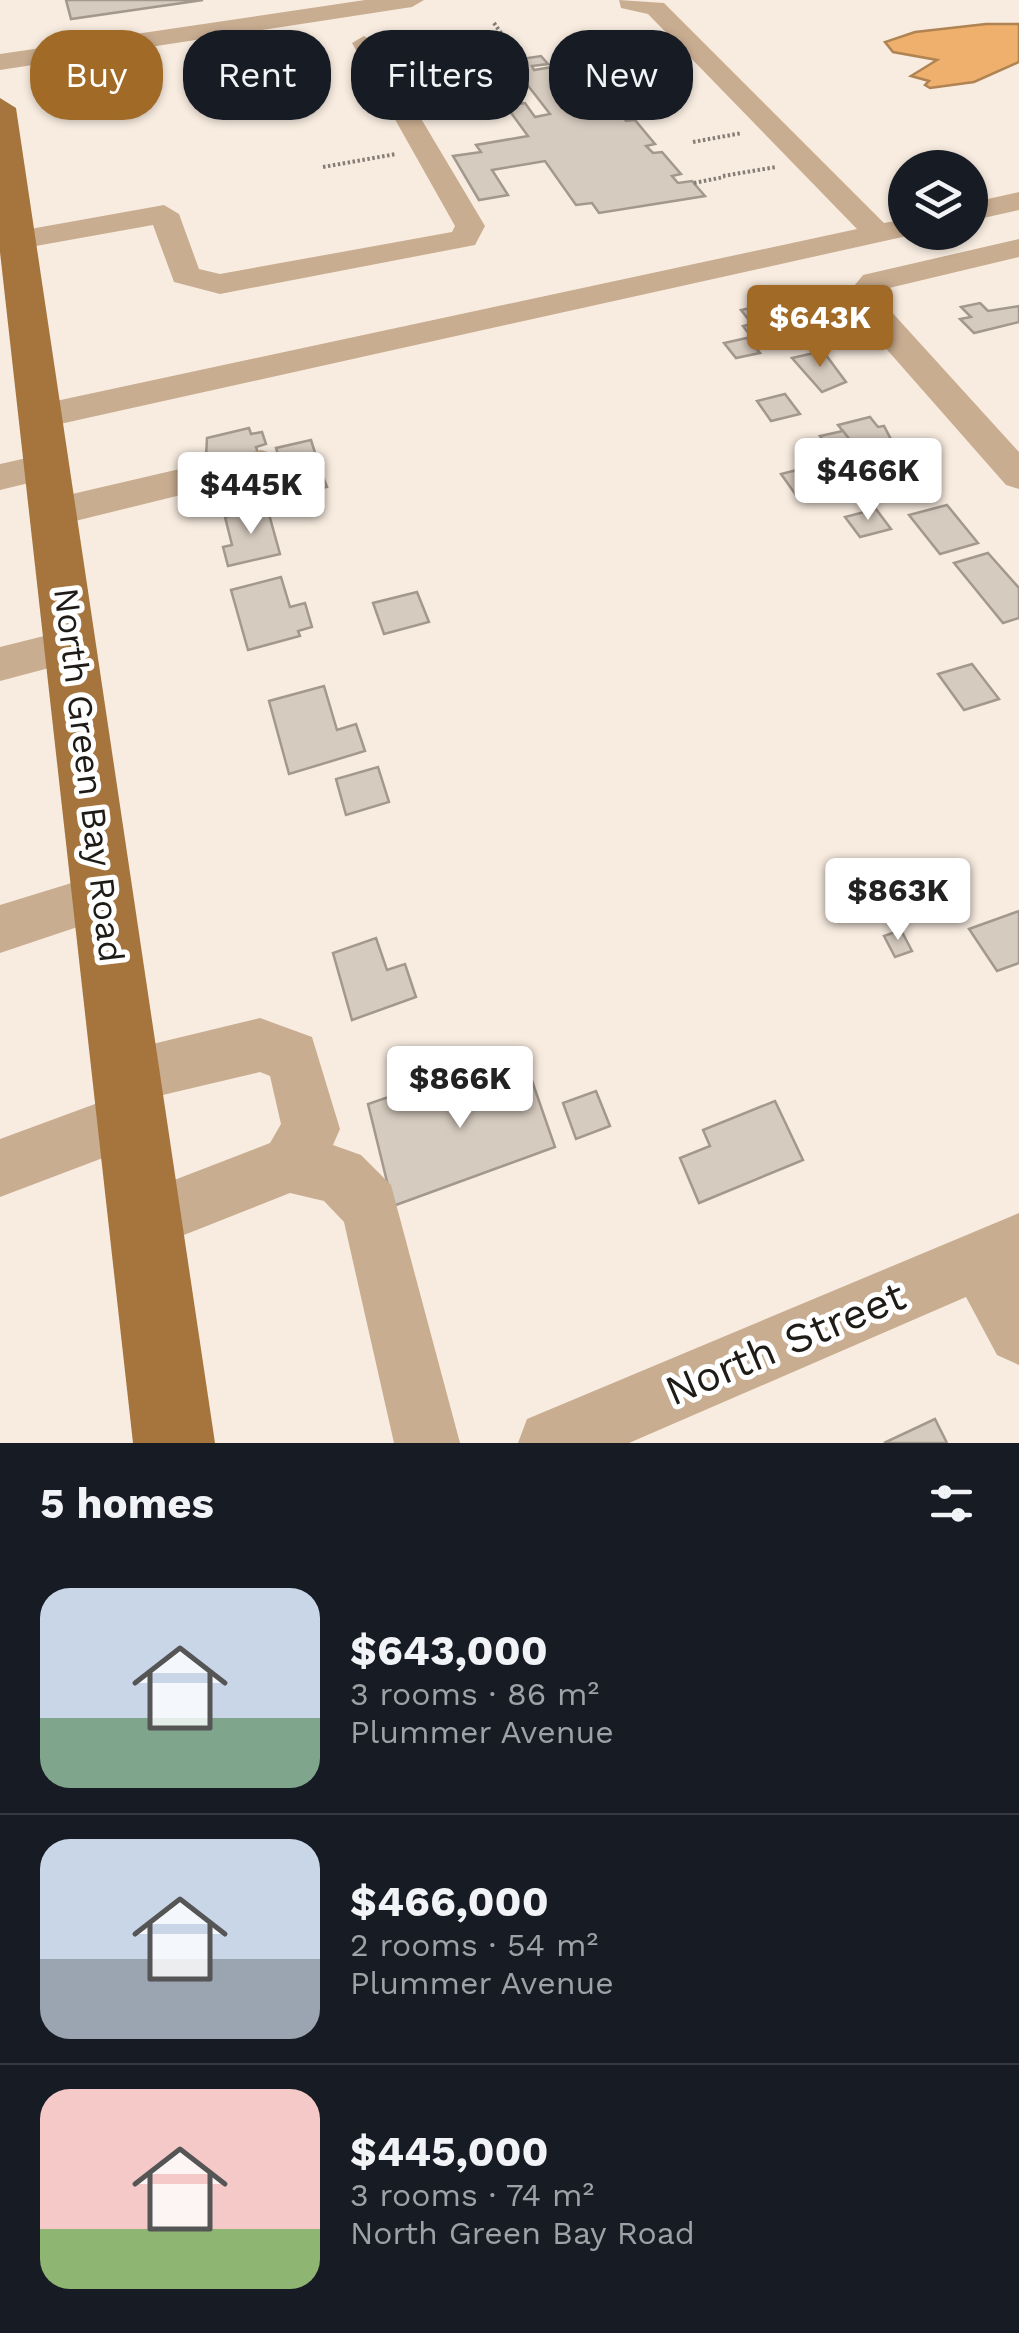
<!DOCTYPE html>
<meta charset="utf-8">
<style>
body{margin:0;font-family:"Work Sans",sans-serif;background:#242831;color:#f1f3f6;height:100vh;display:flex;flex-direction:column;font-size:38px;white-space:nowrap}
*{box-sizing:border-box;margin:0}
p{font-size:32px;color:#9ea1a6}
.icon{flex:none;width:55px;height:55px;fill:none;stroke:currentColor;stroke-width:2;stroke-linecap:round;stroke-linejoin:round}
.map{position:relative;height:1443px;overflow:hidden}
.side{display:flex;flex-direction:column;background:#171b24;flex:1}
.side>*{flex:none}
.top-card{position:absolute;left:30px;top:30px;width:960px;height:90px;display:flex;gap:20px}
.tools{position:absolute;left:888px;top:150px;display:grid;gap:20px}
.tools a{display:grid;place-items:center;width:100px;height:100px;border-radius:50%;background:#171b24;box-shadow:0 2px 8px #0004;font-size:50px}
.price{position:absolute;translate:-50% -85px;padding:0 22px;border-radius:10px;background:#fff;color:#222;font-size:32px;line-height:65px;filter:drop-shadow(0 2px 5px #0008)}
.price::after{content:'';position:absolute;left:50%;top:60px;width:30px;height:22px;margin-left:-15px;background:inherit;clip-path:polygon(0 0,100% 0,50% 100%)}
.price.active{background:#a16a26;color:#fff}
ul{padding:0;list-style:none}
li{display:flex;align-items:center;gap:30px;height:250px;padding:0 40px}
li+li{border-top:2px solid #363941}
li span{display:grid;place-items:center;flex:none;width:280px;height:200px;border-radius:30px;color:#555}
li>.icon{margin-inline-start:auto}
span .icon{width:120px;height:120px;fill:#fffc;stroke-width:1}
li b{font-size:42px}
h2{display:flex;justify-content:space-between;align-items:center;height:120px;padding:0 40px;font-size:42px}
.pill{padding:0 35px;border-radius:40px;background:#171b24;box-shadow:0 2px 8px #0004;font-size:35px;line-height:90px}
.pill.active{background:#a16a26;color:#fff}
.map>svg:first-child{display:block}
.water{fill:#eeb06c;stroke:#b08352;stroke-width:2.5}
.building{fill:#d6cbbf;stroke:#a3988d;stroke-width:2.5}
.lines{fill:none;stroke-linecap:round;stroke-linejoin:round}
.path{stroke:#867e76;stroke-width:4;stroke-dasharray:2.5 2.5;stroke-linecap:butt}
.minor{fill:#c9ad91;fill-rule:evenodd}
.major{fill:#a6753e;fill-rule:evenodd}
.labels{text-anchor:middle;dominant-baseline:central;stroke-width:10;stroke-linejoin:round;paint-order:stroke}
.street-label{font-size:35px;fill:#1f1b16;stroke:#fff}
.near-street-label{font-size:42px;fill:#1f1b16;stroke:#fff}
</style>
<div class="map">
<svg width="1019" height="1443" viewBox="0 0 1019 1443">
<rect width="100%" height="100%" fill="#f8ece0"/>
<path class="water" d="M986 24H1019V62L974 82 930 88 925 85 929 81 911 76 937 60 893 52 885 42 915 32Z"/>
<g class="building">
<path d="M66 0H203L71 19Z"/>
<path d="M541 56 548 64 532 66 534 70 593 60 627 101 621 102 629 112 620 114 626 121 635 120 655 144 646 146 653 153 662 152 681 174 672 176 678 183 692 181 705 196 599 213 592 203 576 205 545 161 492 170 508 195 479 200 453 156 481 152 476 145 528 136 506 106 525 103 535 117 550 114 519 74 512 75 502 62Z"/>
<path d="M782 301 796 319 749 334 743 326 752 324 741 310Z"/>
<path d="M980 303 988 311 1019 306V322L974 333 960 319 971 317 961 307Z"/>
<path d="M747 338 760 353 736 358 724 343Z"/>
<path d="M823 351 846 382 822 392 792 358Z"/>
<path d="M785 394 800 414 771 421 757 401Z"/>
<path d="M870 417 878 427 884 426 895 447 862 455 838 425Z"/>
<path d="M249 428 251 434 262 432 266 444 256 447 258 453 213 463 212 455 206 457 207 438Z"/>
<path d="M843 431 853 444 831 450 820 436Z"/>
<path d="M311 440 317 459 282 467 276 448Z"/>
<path d="M838 460 854 481 824 488 809 467Z"/>
<path d="M319 467 327 487 291 496 284 475Z"/>
<path d="M809 467 824 488 796 495 781 474Z"/>
<path d="M947 505 978 543 940 554 909 515Z"/>
<path d="M267 507 280 554 228 566 223 547 232 545 225 517Z"/>
<path d="M876 509 891 529 860 537 845 517Z"/>
<path d="M988 553 1019 588V618L1003 623 954 563Z"/>
<path d="M281 577 290 607 305 603 312 627 298 631 300 636 248 650 231 590Z"/>
<path d="M417 592 429 622 384 634 373 603Z"/>
<path d="M972 664 999 699 964 710 938 674Z"/>
<path d="M324 686 337 730 356 724 365 751 289 774 269 701Z"/>
<path d="M378 767 389 802 346 815 336 779Z"/>
<path d="M1019 911V963L997 971 969 929Z"/>
<path d="M901 930 912 951 895 957 884 936Z"/>
<path d="M376 938 387 970 405 964 416 997 352 1020 333 953Z"/>
<path d="M522 1052 555 1147 393 1206 368 1104 426 1084 433 1106 479 1090 473 1069Z"/>
<path d="M596 1091 610 1126 576 1139 563 1103Z"/>
<path d="M775 1101 803 1160 699 1203 680 1158 710 1146 703 1130Z"/>
<path d="M935 1419 947 1443H884Z"/>
</g>
<g class="lines">
<g class="path">
<path d="M494 23 524 66"/>
<path d="M693 142 742 133"/>
<path d="M323 167 396 154"/>
<path d="M723 176 776 167"/>
<path d="M694 183 724 177"/>
</g>
<g class="minor">
<path d="M365 0H424L412 7 0 70V54Z"/>
<path d="M619 0 664 3 884 223 905 219V232L916 234 42 428 29 424 24 416 29 408 42 404 857 229 648 14 621 8Z"/>
<path d="M364 36 376 43 485 226 475 245 220 294 174 282 153 225 19 249 4 240 19 231 164 205 179 214 199 269 220 274 452 232 455 226 352 43Z"/>
<path d="M1019 192V210L970 221V203Z"/>
<path d="M1019 239V257L885 289 878 297 1019 452V489L1006 485 853 311 846 296 863 275Z"/>
<path d="M261 450 274 454 280 463 274 472 55 526 41 522 36 512 41 502 55 498Z"/>
<path d="M49 453 62 457 68 466 62 475 0 490V464Z"/>
<path d="M72 629 87 634 93 646 87 658 0 681V647Z"/>
<path d="M104 873 122 880 129 896 122 912 0 953V905Z"/>
<path d="M260 1018 312 1037 340 1129 333 1145 361 1155 391 1185 460 1443H394L344 1222 324 1201 290 1193 146 1250 125 1241 116 1220 125 1199 270 1143 281 1124 270 1076 260 1072 150 1098 162 1119 153 1139 0 1197V1139L114 1097 107 1095 99 1075 107 1055Z"/>
<path d="M1019 1213V1365L997 1355 966 1297 629 1443H518L527 1419Z"/>
</g>
<path class="major" d="M0 98 16 108 215 1443H133L0 252Z"/>
</g>
<g class="labels">
<g class="street-label">
<text transform="translate(89 775) rotate(83)">North Green Bay Road</text>
</g>
<g class="near-street-label">
<text transform="translate(785 1343) rotate(-23)">North Street</text>
</g>
</g>
</svg>
<div class="tools">
<a><svg class="icon" aria-label="layers" viewBox="0 0 24 24"><path d="M12 4l9 5-9 5-9-5zM3 14l9 5 9-5"/></svg></a>
</div>
<b class="price active" style="left:820px;top:370px">$643K</b>
<b class="price" style="left:868px;top:523px">$466K</b>
<b class="price" style="left:251px;top:537px">$445K</b>
<b class="price" style="left:898px;top:943px">$863K</b>
<b class="price" style="left:460px;top:1131px">$866K</b>
<div class="top-card">
<a class="pill active">Buy</a>
<a class="pill">Rent</a>
<a class="pill">Filters</a>
<a class="pill">New</a>
</div>
</div>
<section class="side">
<h2>5 homes<svg class="icon" aria-label="filters" viewBox="0 0 24 24"><path d="M4 7h16M4 17h16"/><circle cx="9" cy="7" r="2"/><circle cx="15" cy="17" r="2"/></svg></h2>
<ul>
<li><span style="background:linear-gradient(#c9d6e8 65%,#7fa58c 0)"><svg class="icon" aria-label="home" viewBox="0 0 24 24"><path d="M3 11l9-7 9 7M6 9v11h12V9"/></svg></span><div><b>$643,000</b><p>3 rooms · 86 m²</p><p>Plummer Avenue</p></div></li>
<li><span style="background:linear-gradient(#c9d6e8 60%,#9aa5b1 0)"><svg class="icon" aria-label="home" viewBox="0 0 24 24"><path d="M3 11l9-7 9 7M6 9v11h12V9"/></svg></span><div><b>$466,000</b><p>2 rooms · 54 m²</p><p>Plummer Avenue</p></div></li>
<li><span style="background:linear-gradient(#f6c9c9 70%,#8fb573 0)"><svg class="icon" aria-label="home" viewBox="0 0 24 24"><path d="M3 11l9-7 9 7M6 9v11h12V9"/></svg></span><div><b>$445,000</b><p>3 rooms · 74 m²</p><p>North Green Bay Road</p></div></li>
</ul>
</section>
